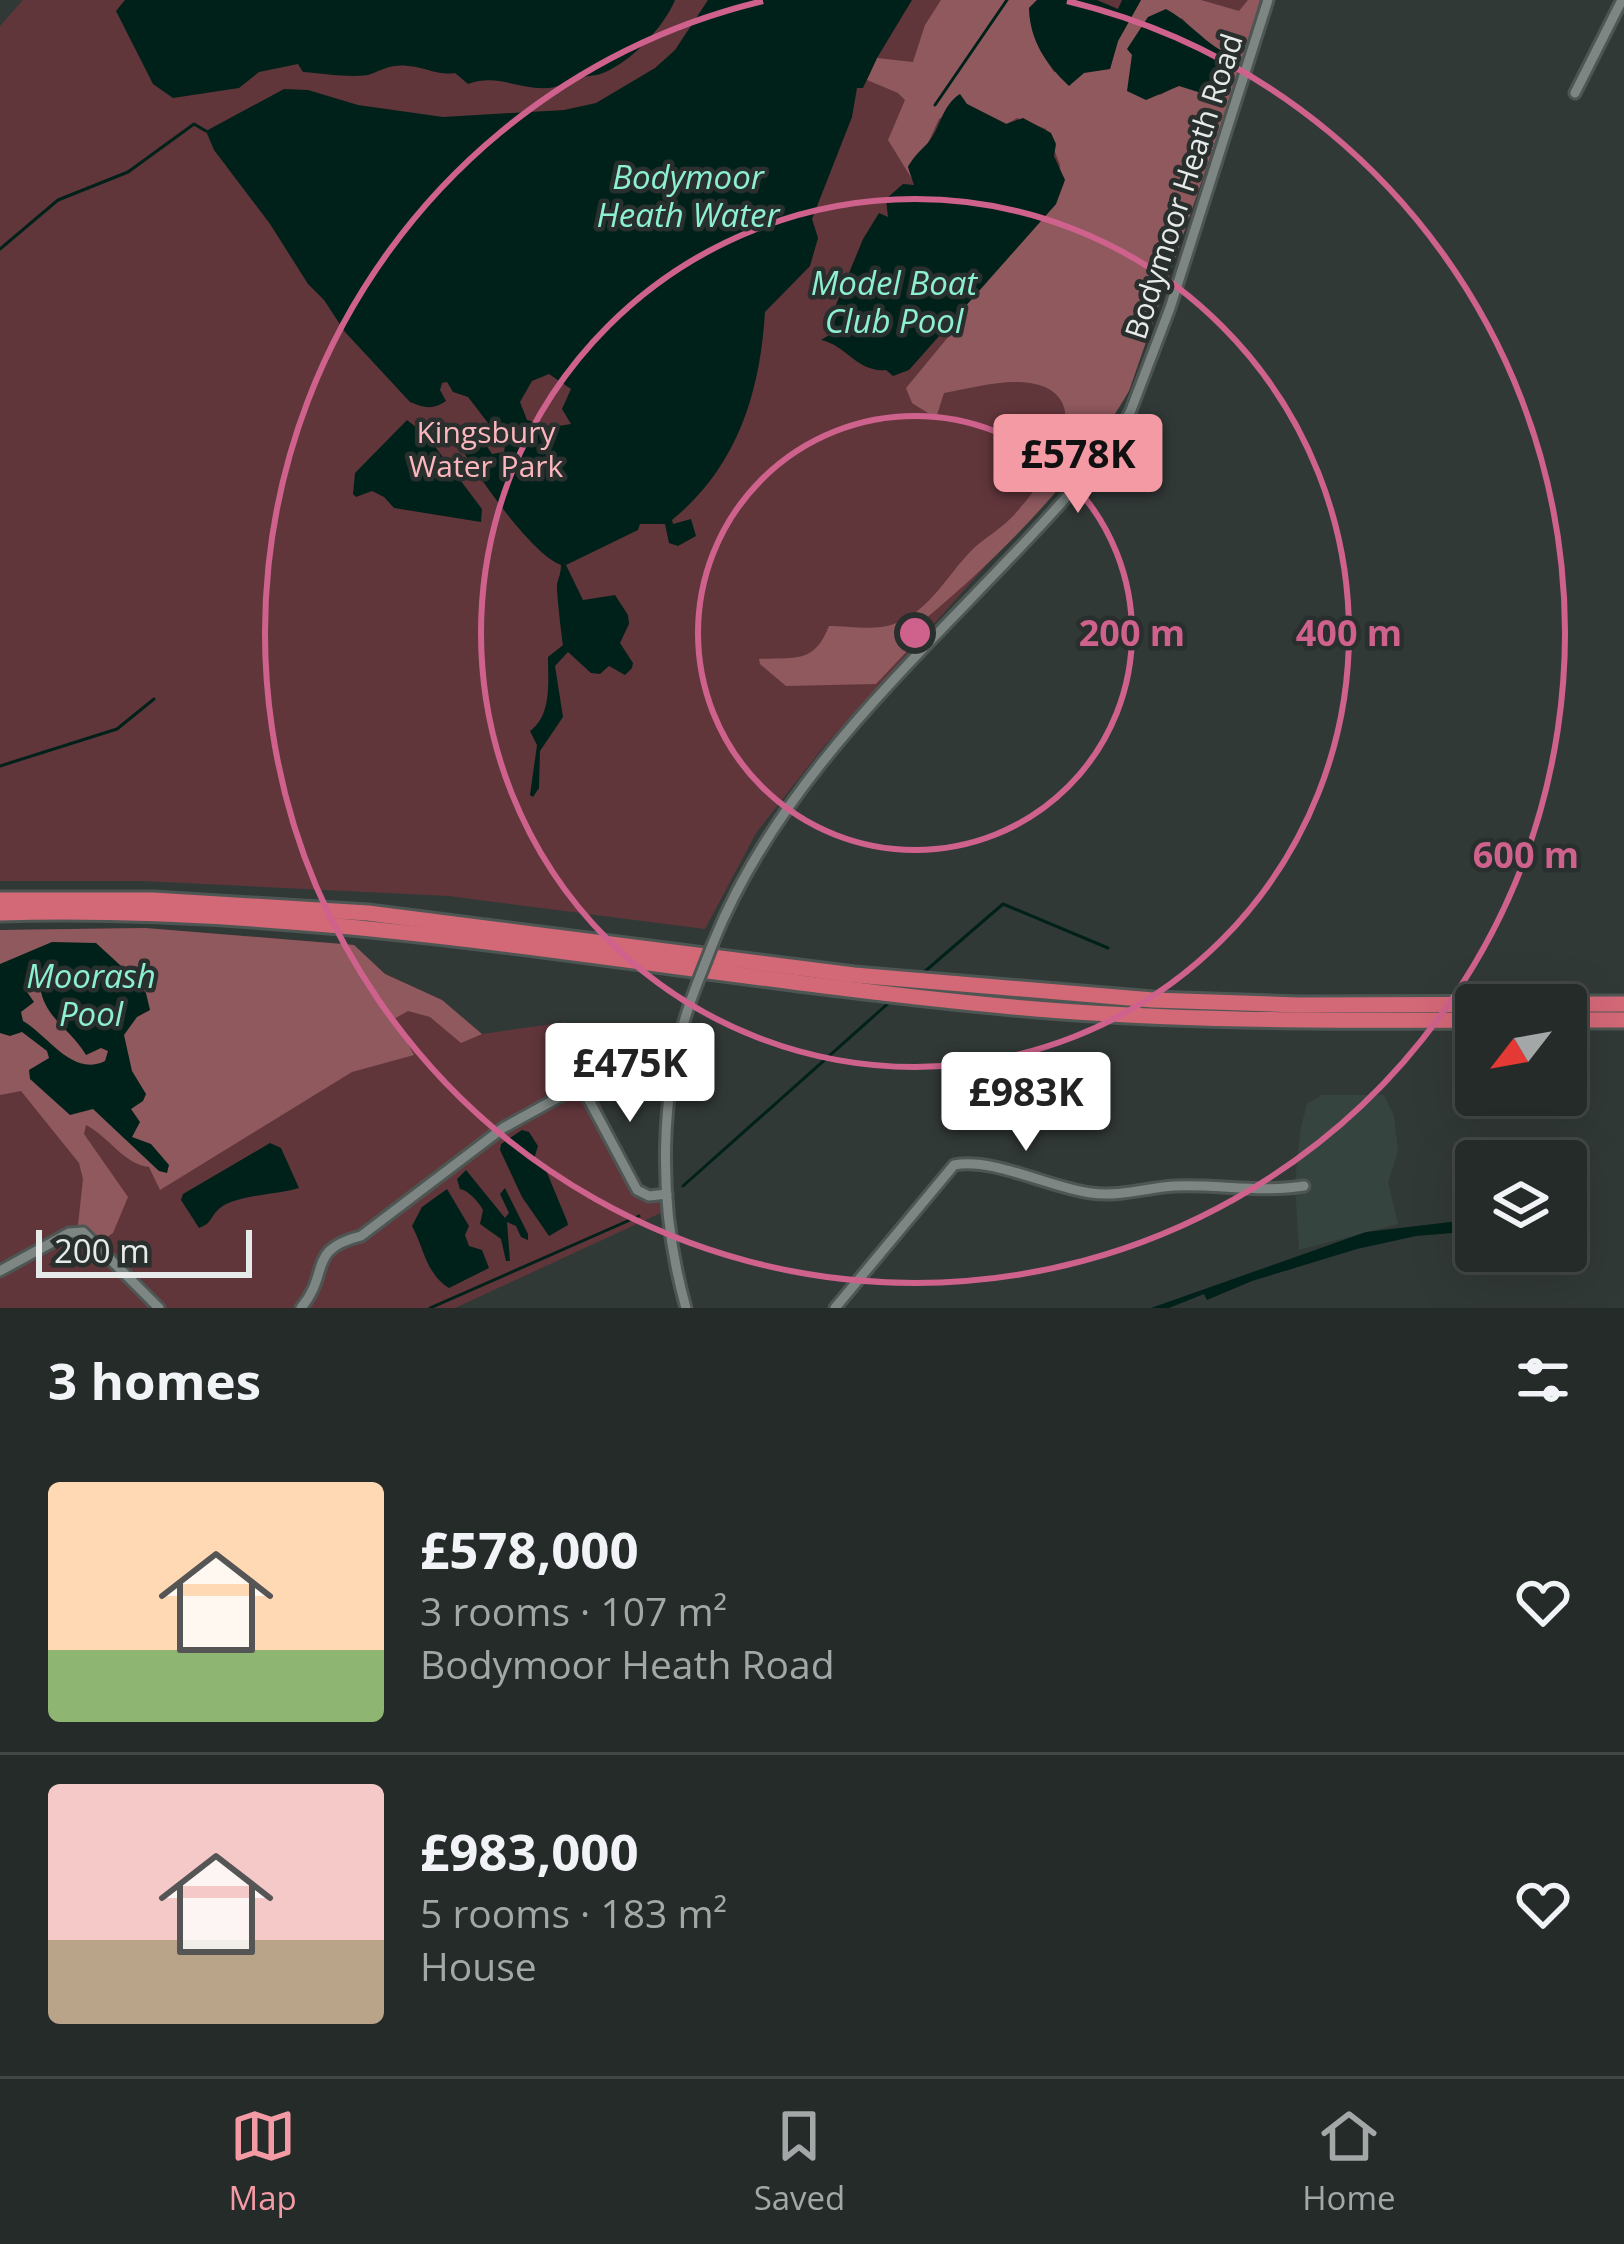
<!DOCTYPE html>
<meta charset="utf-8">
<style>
body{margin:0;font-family:"Open Sans",sans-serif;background:#313735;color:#f1f3f6;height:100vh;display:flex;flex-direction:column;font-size:45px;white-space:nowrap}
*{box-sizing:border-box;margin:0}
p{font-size:39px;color:#a3a7a8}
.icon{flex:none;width:66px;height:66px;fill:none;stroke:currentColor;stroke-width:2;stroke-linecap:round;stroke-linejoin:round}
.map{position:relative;height:1308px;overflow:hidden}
.drawer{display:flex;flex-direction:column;background:#252b29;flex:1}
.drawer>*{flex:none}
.needle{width:78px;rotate:239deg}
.fabs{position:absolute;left:1455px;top:984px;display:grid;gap:24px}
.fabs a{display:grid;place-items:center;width:132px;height:132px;border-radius:12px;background:#252b29;box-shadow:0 12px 48px #0002,0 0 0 3px #424746;font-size:60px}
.scale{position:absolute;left:36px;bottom:30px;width:216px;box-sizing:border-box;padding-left:12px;border:6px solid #e6ebea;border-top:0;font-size:33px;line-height:42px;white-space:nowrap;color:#e6ebea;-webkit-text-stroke:9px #282f2d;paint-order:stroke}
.price{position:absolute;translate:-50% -102px;padding:0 27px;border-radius:12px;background:#fff;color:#222;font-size:39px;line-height:78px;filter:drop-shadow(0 3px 6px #0008)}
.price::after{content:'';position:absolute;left:50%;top:72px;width:36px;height:27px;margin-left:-18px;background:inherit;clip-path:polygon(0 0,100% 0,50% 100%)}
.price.on{background:#f49aa4;color:#111}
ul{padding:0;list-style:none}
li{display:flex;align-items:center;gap:36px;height:300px;padding:0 48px}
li+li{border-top:3px solid #424746}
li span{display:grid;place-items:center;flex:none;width:336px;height:240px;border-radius:12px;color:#555}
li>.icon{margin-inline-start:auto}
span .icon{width:144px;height:144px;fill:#fffc;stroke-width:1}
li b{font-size:51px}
h2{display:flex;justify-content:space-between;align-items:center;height:144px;padding:0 48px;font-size:51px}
.dock{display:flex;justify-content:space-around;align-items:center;height:168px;border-top:3px solid #424746;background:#252b29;font-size:33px;color:#a3a7a8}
.dock a{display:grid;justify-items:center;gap:6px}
.dock .on{color:#f49aa4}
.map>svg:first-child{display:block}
.built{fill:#36443f}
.green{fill:#61363b}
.forest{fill:#8f595e;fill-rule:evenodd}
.water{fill:#002119;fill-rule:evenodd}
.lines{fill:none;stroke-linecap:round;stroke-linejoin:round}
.stream{stroke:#002119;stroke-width:3}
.minor-casing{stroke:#4e5653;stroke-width:15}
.motorway-casing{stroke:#4e5653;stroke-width:21}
.minor{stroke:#7d8683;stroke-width:9}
.motorway{stroke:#d36877;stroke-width:15}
.minor-bridge-casing{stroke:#4e5653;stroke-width:15;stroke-linecap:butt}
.minor-bridge{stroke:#7d8683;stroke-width:9}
.ring{fill:none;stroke:#cf628d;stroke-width:6}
.labels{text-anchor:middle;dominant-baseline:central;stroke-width:9;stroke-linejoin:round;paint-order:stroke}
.street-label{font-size:30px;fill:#e6ebea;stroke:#282f2d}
.park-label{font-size:30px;fill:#fcb6bd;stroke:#282f2d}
.water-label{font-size:33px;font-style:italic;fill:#8df0d3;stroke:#282f2d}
.centre{fill:#cf628d;stroke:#282f2d;stroke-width:6}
.ring-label{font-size:36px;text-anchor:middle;font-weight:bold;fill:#cf628d;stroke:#282f2d;stroke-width:9;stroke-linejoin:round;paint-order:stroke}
</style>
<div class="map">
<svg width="1624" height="1308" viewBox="0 0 1624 1308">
<rect width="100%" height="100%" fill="#313937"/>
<path class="built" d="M1322 1095H1384L1394 1116 1398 1151 1388 1182 1398 1224 1299 1250 1295 1183 1301 1127 1307 1104Z"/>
<g class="green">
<path d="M23 0H1260L1105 433 821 750 756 833 705 929 448 896 143 881H0V26Z"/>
<path d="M145 928 354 945 385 974 442 1000 482 1034 566 1022 637 1190 667 1194V1210L455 1308H0V930Z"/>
</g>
<g class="forest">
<path d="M941 0H1037L1029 8C1030 34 1040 51 1054 72L1110 69 1118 41 1141 0H1201L1239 11 1248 0H1260L1239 74 1129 391C1078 479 992 565 913 629L910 648 876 684 786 686 760 664 759 659C796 657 814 664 829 626 848 626 876 631 894 624 931 611 947 574 974 548 985 538 999 530 1010 519 1035 494 1098 411 1045 387 1016 375 973 388 944 393L936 418 912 403 906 388 949 336 945 327 1056 204 1060 165 1046 129 1017 118 1007 124 967 104 939 119 928 143 908 166 912 179 888 140 905 100 898 93 867 80 877 58 913 62 925 25ZM1182 18 1197 36 1221 51 1179 85 1160 95 1131 70 1132 55Z"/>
<path d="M145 928 354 945 385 974 442 1000 482 1034 461 1043 430 1017 408 1011 394 1019 414 1055 352 1072 160 1190 149 1167C125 1165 108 1136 86 1125L84 1134 128 1197 113 1233 103 1240 78 1225 83 1179 79 1163 21 1091 0 1095V930Z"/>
</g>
<g class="water">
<path d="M125 0H675C664 27 631 62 603 73 594 77 585 75 576 79 567 82 559 87 549 88 517 90 498 73 468 84L455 73C438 76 425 67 408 66 392 64 384 69 371 74 358 79 319 73 303 72L298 64 259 72 239 88 173 98 153 84 116 11Z"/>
<path d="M708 0H912L877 58 863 88H857L852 117 812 219 818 238 810 266 765 312C760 395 736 468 672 520L673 524 691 519 696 536 678 546 669 543 665 524H640L638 530 566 565 583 600 615 595 628 615 629 624 620 643 633 663 632 668 625 675 609 666 600 674 591 673 568 652 555 666 563 717 540 751 539 788 533 797 530 795 537 745 530 731C552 715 548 682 548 657L563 645C562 639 556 589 557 584 559 577 561 572 561 565 528 552 472 467 453 435L456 431 465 436 472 435 484 442 492 454 504 452 505 445 468 397 453 392 447 382 442 383 440 390 446 401C433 410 424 408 410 402L345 332 324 300 308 284 270 224 214 150 206 131 284 89 308 90 358 105 443 117 564 110 596 103 655 68 675 50ZM549 374 571 389 562 409 571 424 552 427 527 420 520 402 532 381Z"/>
<path d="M1037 0H1097L1118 9 1122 0H1141L1118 41 1110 69 1084 73 1069 86C1046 64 1030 41 1029 8Z"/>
<path d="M1166 9C1187 20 1201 39 1222 51L1225 64 1214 97 1179 86 1146 100 1127 91 1132 55 1127 49 1148 17Z"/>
<path d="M960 94 967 104 1006 124 1023 118 1051 133 1056 144 1054 156 1065 180 1056 204 909 370 893 376 886 370C858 373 846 345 821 340L836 331V326L828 324 863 239 879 213 888 217 886 199 903 184 914 185 908 167C914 156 920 151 927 144 941 128 941 106 960 94Z"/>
<path d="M407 420 427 436 482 509 481 522 394 508 384 497 372 491 356 497 353 494 355 473Z"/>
<path d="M52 942 96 943 133 977 146 993 150 1010 137 1017 124 1035 132 1071 146 1094 143 1101 131 1109 140 1122 132 1137 151 1144 169 1165 167 1173 159 1171 93 1109 70 1115 30 1079 29 1070 49 1058 47 1051 22 1032 10 1036 0 1033V964ZM26 983 40 987C45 1019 71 1029 86 1055L101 1048 108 1051 105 1061C72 1077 49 1036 23 1021L21 1012 34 1002 25 989Z"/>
<path d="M522 1130 529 1132 538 1146 534 1159 543 1163 567 1221 568 1225 549 1236 522 1197 500 1150 501 1144Z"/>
<path d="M270 1143 281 1148 299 1188C278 1195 239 1194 220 1208 210 1216 213 1223 199 1228L181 1200 183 1194Z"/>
<path d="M466 1170 505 1218 509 1213 500 1194 505 1188 528 1234V1240L521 1237 516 1226 507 1222 510 1261H506L501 1239 480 1224 483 1210C478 1201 469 1191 460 1189L457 1179Z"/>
<path d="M447 1189 469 1226 465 1235 469 1246 482 1250 489 1268 449 1288C426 1274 424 1248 412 1226L422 1207Z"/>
<path d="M1476 1219V1231L1416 1236 1357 1249 1252 1281 1207 1300 1204 1294 1169 1308H1151L1366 1232Z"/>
</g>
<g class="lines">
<g class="stream">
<path d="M935 105 1007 0"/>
<path d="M0 249 58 200 128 172 194 124 206 131"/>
<path d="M0 766 117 729 154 699"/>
<path d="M923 973 1003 904 1108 948"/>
<path d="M683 1186 893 999"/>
<path d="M430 1308 639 1216"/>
</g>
<defs>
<g id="minor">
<path d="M1575 93 1622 0"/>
<path d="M713 943C795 740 984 606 1116 438L1131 410 1170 308 1268 0"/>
<path d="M0 1271 69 1233 83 1232 159 1308"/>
<path d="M301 1308C331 1272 306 1250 361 1236L503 1128 581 1085 637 1190 649 1196 667 1194"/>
<path d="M686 1308C657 1205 657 1084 697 984"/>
<path d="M835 1308 954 1165C993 1157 1050 1188 1091 1193 1120 1197 1145 1188 1174 1186 1218 1184 1260 1193 1304 1186"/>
</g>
<g id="motorway">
<path d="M0 900H153L368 913 854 975 1153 1000 1298 1005 1624 1004"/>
<path d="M0 913C341 903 675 976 1013 1007 1167 1021 1321 1021 1476 1020"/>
<path d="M1566 1020H1624"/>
</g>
</defs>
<use href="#minor" class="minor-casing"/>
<use href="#motorway" class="motorway-casing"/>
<use href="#minor" class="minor"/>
<use href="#motorway" class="motorway"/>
<defs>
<path id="minor-bridge" d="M697 984 713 943"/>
</defs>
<use href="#minor-bridge" class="minor-bridge-casing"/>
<use href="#minor-bridge" class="minor-bridge"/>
</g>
<g class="ring">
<circle cx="915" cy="633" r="217"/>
<circle cx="915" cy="633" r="434"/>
<path d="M1067 1A650 650 0 1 1 763 1"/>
</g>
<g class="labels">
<g class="street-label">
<text transform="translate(1183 186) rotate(-72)">Bodymoor Heath Road</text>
</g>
<g class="park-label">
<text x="486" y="431">Kingsbury<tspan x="486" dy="34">Water Park</tspan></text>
</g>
<g class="water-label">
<text x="688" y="176">Bodymoor<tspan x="688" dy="38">Heath Water</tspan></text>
<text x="894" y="282">Model Boat<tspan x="894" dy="38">Club Pool</tspan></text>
<text x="91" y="975">Moorash<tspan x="91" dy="38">Pool</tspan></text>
</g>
</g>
<circle cx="915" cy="633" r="18" class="centre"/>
<g class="ring-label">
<text x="1132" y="646">200 m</text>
<text x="1349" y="646">400 m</text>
<text x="1526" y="868">600 m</text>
</g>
</svg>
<div class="fabs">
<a><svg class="needle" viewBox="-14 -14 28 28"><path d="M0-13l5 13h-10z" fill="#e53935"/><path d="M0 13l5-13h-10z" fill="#a3a7a8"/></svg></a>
<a><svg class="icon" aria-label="layers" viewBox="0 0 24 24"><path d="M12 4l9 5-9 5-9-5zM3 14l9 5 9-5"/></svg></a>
</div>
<div class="scale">200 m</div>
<b class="price on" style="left:1078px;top:516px">£578K</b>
<b class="price" style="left:630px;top:1125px">£475K</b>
<b class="price" style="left:1026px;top:1154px">£983K</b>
</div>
<section class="drawer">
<h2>3 homes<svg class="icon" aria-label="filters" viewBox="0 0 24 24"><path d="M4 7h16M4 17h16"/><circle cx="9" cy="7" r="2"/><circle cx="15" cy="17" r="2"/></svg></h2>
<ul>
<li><span style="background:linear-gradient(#ffd9b3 70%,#8fb573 0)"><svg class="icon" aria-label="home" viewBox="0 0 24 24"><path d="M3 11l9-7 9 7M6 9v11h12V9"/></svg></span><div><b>£578,000</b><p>3 rooms · 107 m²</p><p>Bodymoor Heath Road</p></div><svg class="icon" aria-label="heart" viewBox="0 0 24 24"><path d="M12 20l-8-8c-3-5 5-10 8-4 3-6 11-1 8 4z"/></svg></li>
<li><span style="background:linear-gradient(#f6c9c9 65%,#b9a48a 0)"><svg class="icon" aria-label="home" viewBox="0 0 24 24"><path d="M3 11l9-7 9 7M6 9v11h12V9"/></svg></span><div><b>£983,000</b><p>5 rooms · 183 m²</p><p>House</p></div><svg class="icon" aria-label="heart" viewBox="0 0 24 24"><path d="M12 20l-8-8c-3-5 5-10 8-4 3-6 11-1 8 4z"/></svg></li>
</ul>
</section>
<nav class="dock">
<a class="on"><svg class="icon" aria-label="map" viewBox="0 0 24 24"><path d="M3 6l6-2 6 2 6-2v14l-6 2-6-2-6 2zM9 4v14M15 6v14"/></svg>Map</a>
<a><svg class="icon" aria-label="saved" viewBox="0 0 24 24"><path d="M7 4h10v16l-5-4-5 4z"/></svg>Saved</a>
<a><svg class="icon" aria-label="home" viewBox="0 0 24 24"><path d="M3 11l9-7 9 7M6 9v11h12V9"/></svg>Home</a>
</nav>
